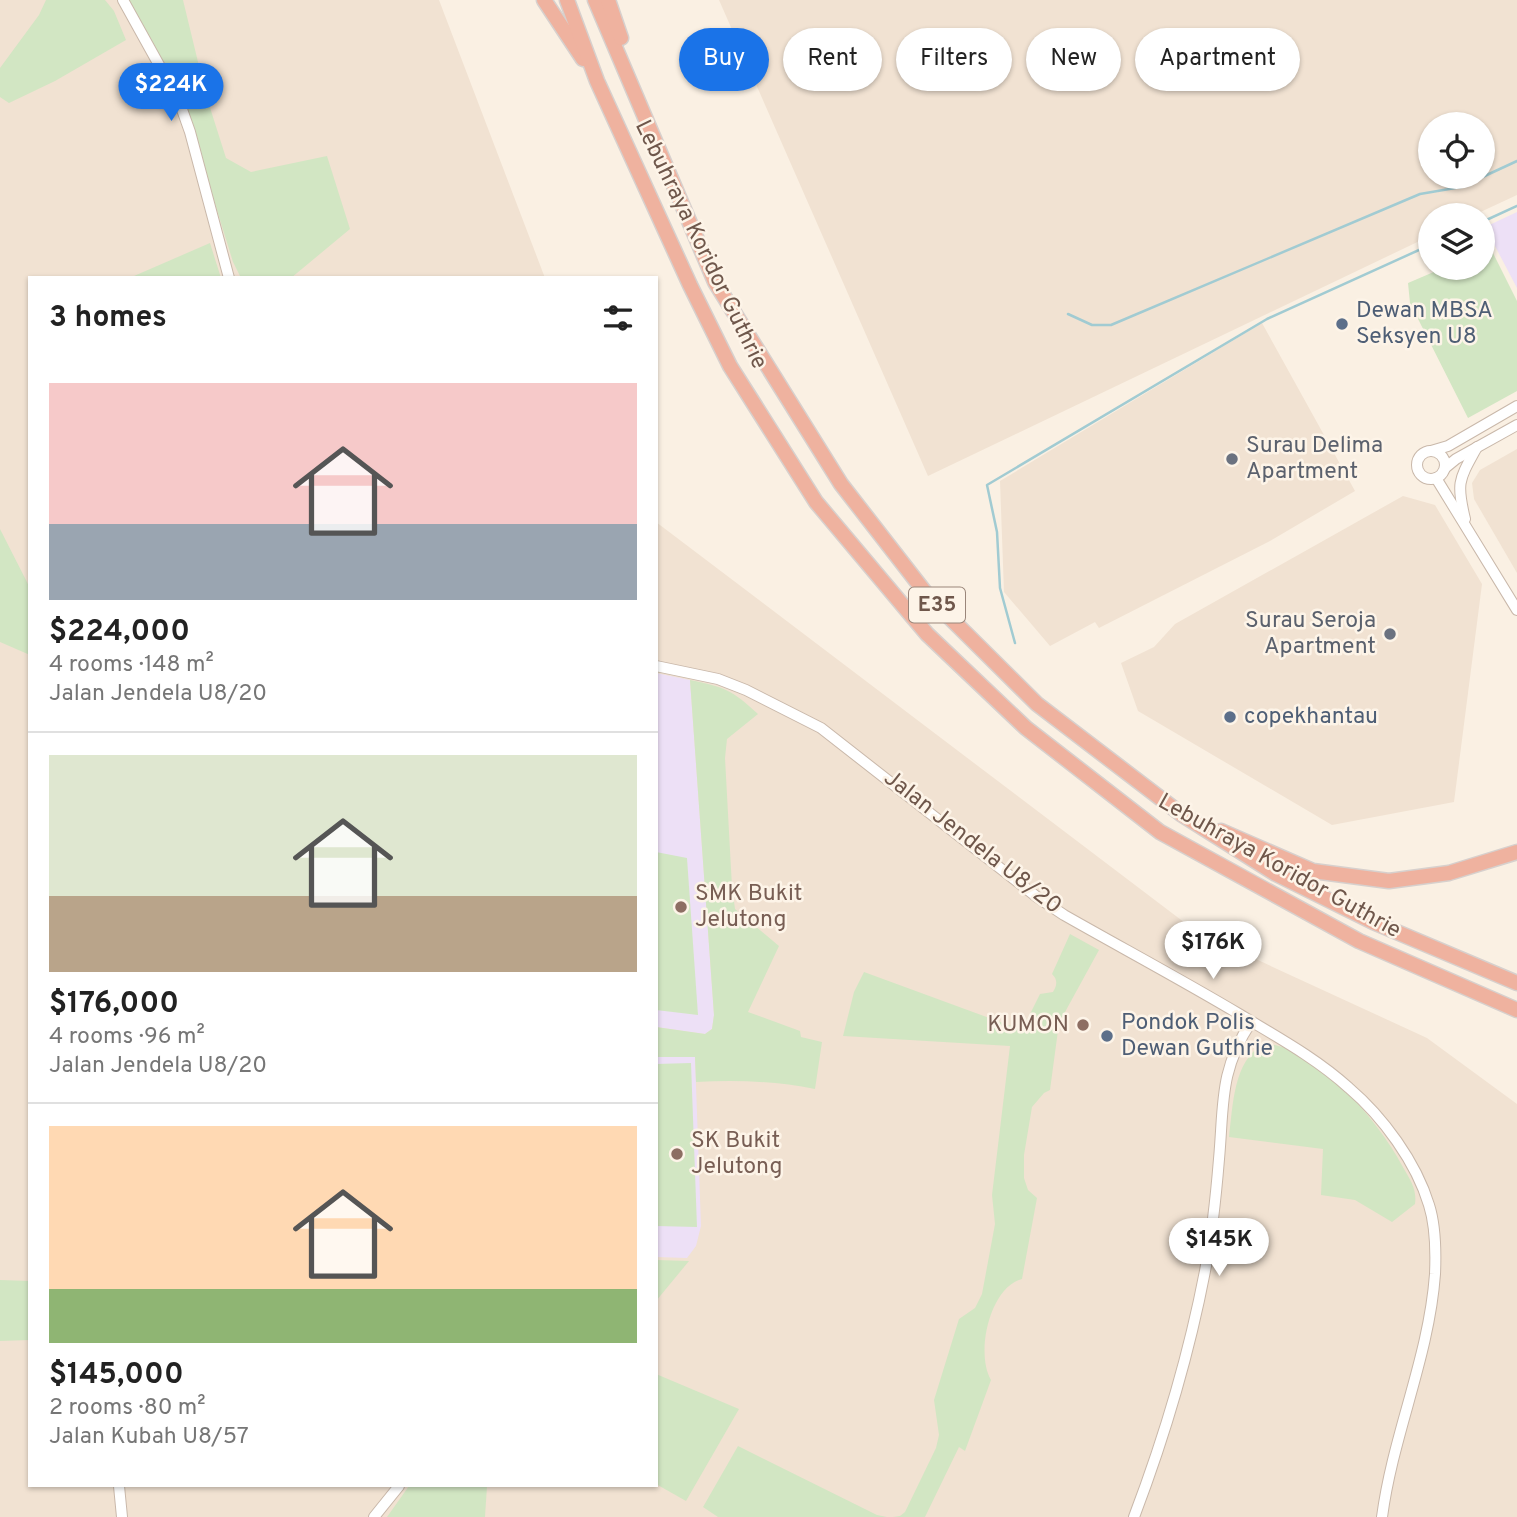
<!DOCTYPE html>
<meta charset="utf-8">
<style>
body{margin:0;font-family:Overpass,sans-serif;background:#f2f2f2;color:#222;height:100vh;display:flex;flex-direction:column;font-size:26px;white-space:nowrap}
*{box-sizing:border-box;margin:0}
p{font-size:23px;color:#767676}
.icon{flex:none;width:38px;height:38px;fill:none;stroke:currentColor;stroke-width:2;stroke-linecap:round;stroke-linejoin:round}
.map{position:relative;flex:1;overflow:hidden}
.side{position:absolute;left:28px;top:276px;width:630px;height:1211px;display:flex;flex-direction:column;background:#fff;border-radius:0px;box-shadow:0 2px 5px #0004}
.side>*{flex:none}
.hud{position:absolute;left:679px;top:28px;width:665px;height:63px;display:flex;gap:14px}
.tools{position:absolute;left:1418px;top:112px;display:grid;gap:14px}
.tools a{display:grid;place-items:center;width:77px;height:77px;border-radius:50%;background:#fff;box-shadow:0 2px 5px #0004;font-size:35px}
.price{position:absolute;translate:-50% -60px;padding:0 16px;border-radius:24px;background:#fff;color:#222;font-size:23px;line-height:46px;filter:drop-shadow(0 2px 4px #0008)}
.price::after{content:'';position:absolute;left:50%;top:42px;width:21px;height:16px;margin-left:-10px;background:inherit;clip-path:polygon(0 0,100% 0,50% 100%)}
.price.current{background:#1a73e8;color:#fff}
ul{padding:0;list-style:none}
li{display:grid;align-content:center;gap:14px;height:371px;padding:0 21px}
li+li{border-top:2px solid #e0e0e0}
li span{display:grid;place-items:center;height:217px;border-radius:0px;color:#555}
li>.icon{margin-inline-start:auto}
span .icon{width:126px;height:126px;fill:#fffc;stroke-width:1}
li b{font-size:30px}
h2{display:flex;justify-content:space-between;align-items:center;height:84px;padding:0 21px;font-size:30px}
.pill{padding:0 24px;border-radius:32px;background:#fff;box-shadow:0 2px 5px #0004;font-size:24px;line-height:63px}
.pill.current{background:#1a73e8;color:#fff}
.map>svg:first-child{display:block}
.residential{fill:#f1e2d2;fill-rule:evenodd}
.education{fill:#ede0f6}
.green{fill:#d2e6c3}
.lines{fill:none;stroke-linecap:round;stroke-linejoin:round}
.stream{stroke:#a1cbd2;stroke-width:2.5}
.tertiary-casing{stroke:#c9b8aa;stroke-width:12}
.motorway-casing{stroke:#d7d0cd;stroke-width:17}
.tertiary{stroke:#fff;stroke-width:10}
.motorway{stroke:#efb29f;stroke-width:14}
.service-dot{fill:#5c6f8a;stroke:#fdf4e8;stroke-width:2.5}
.worship-dot{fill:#6b7280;stroke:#fdf4e8;stroke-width:2.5}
.education-dot{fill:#8d6e63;stroke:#fdf4e8;stroke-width:2.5}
.labels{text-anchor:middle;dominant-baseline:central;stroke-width:5;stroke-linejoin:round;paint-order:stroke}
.shield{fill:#fdf4e8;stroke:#9a867a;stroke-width:2}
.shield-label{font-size:21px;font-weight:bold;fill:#6f574b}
.street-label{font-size:23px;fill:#6f574b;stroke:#fdf4e8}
.service-label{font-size:23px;fill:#4e5e75;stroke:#fdf4e8;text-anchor:start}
.worship-label{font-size:23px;fill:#5b616d;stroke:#fdf4e8;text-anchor:start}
.education-label{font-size:23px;fill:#785e54;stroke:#fdf4e8;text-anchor:start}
</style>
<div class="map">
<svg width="1517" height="1517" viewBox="0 0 1517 1517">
<rect width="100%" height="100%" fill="#faf0e3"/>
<g class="residential">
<path d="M0 0H439L545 278H30V1486H656V522L1197 932 1427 1038 1517 1104V1517H0Z"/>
<path d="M719 0H1517V195L1474 215H1430V236L928 476ZM1430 124H1482V177H1430Z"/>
<path d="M1262 323 1355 491 1270 541 1099 628 1095 622 1050 646 1004 592 1000 481Z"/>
<path d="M1517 449V573L1474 499 1472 483 1480 470Z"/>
<path d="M1403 496 1435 505 1482 584 1454 802 1332 825 1138 711 1121 663 1154 647 1175 624Z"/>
</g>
<g class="education">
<path d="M1517 212V288L1485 227Z"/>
<path d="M656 673 690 680 714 1015 712 1029 705 1034 656 1027Z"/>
<path d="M656 1057H695L701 1226 696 1246 687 1258 656 1257Z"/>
</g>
<g class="green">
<path d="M46 0H105L114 11 126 40 55 81 9 103 0 97V68L39 15Z"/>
<path d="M129 0H183L206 95 226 158 251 172 327 156 350 229 291 278H241L233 262 178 84 157 51Z"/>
<path d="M210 243 221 278H135L134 276Z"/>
<path d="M1490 247 1517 301V391L1468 418 1410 303 1408 283 1443 268H1482V250Z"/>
<path d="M0 529 30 588V655L0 642Z"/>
<path d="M690 680C725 687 732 690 758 714L727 739 725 758 732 887 735 909 779 946 748 1012 800 1031 801 1037 822 1042 815 1089C776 1081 736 1080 696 1082L695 1057H656V1027L705 1034 712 1029 714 1015Z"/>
<path d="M656 852 687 858 698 1015 656 1010Z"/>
<path d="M1070 934 1099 950 1059 1023 1050 1090 1044 1093 1032 1107 1024 1155V1178L1028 1190 1037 1198 1022 1279C990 1287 975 1353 991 1380L965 1451 959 1447 925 1517H893L900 1516 905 1512 936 1448 939 1435 934 1400 959 1319 975 1308 982 1294 995 1224 992 1195 1010 1046 843 1036 854 992 864 972 1022 1030 1040 994 1053 992C1057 985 1058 980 1052 974Z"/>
<path d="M1264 1044C1316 1044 1383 1127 1404 1169 1411 1181 1417 1190 1415 1204L1392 1222 1355 1200 1321 1195 1323 1149 1229 1137C1233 1107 1233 1060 1264 1044Z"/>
<path d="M691 1063 697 1227 656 1226V1064Z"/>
<path d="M656 1260 689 1261 656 1301Z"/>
<path d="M0 1280 30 1281V1340L0 1341Z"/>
<path d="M656 1374 739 1409 686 1501 656 1484Z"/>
<path d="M738 1446 877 1515 887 1517H718L703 1507Z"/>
<path d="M409 1486H487L485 1517H387Z"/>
</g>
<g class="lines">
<g class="stream">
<path d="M1482 222 1517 206"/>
<path d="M1068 314 1092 325H1111L1420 194 1461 187 1517 161"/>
<path d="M1015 643 1000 588 997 532 987 485 1267 319 1430 245"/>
</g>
<defs>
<g id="tertiary">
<path d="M123 0 179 101 190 132 229 278"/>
<path d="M1431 451 1448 446 1517 406"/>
<circle cx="1431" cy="465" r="14"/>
<path d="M1445 468 1456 459 1517 425"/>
<path d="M1436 478 1517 610"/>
<path d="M1465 519C1456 482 1459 480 1477 447"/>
<path d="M656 666 718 679 746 690 821 728 1037 897 1064 915C1122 948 1182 980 1239 1014 1277 1037 1316 1058 1349 1088 1383 1117 1416 1162 1429 1205 1436 1227 1436 1251 1435 1274 1429 1357 1393 1434 1382 1517"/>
<path d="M119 1486 122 1517"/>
<path d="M374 1517 399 1486"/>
<path d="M1134 1517C1164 1438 1189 1354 1205 1271 1212 1234 1216 1196 1219 1159 1224 1104 1219 1071 1251 1022"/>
</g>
<g id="motorway">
<path d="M544 0 583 59"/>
<path d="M567 0 597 81 690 285 730 366 816 502 927 634 1026 728 1160 832 1359 941 1517 1010"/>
<path d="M595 0 715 282 841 484 928 596 1037 704 1181 814 1276 874 1373 922 1517 983"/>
<path d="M608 0 621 38"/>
<path d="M1221 831 1313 871 1389 881 1449 873 1517 852"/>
</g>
</defs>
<use href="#tertiary" class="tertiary-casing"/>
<use href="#motorway" class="motorway-casing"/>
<use href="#tertiary" class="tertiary"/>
<use href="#motorway" class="motorway"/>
</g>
<g class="service-dot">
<circle cx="1342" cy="324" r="7"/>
<circle cx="1230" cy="717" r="7"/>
<circle cx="1107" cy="1036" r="7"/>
</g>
<g class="worship-dot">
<circle cx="1232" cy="459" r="7"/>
<circle cx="1390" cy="634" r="7"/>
</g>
<g class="education-dot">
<circle cx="681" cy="907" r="7"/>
<circle cx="1083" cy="1025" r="7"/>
<circle cx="677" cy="1154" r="7"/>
</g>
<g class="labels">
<rect class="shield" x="909" y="587.5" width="56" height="35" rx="5"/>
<g class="shield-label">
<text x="937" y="605">E35</text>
</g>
<g class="street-label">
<text transform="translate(700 245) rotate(64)">Lebuhraya Koridor Guthrie</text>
<text transform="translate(972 843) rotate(38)">Jalan Jendela U8/20</text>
<text transform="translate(1279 867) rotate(29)">Lebuhraya Koridor Guthrie</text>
</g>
<g class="service-label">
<text x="1356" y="311">Dewan MBSA<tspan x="1356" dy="26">Seksyen U8</tspan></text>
<text x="1244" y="717">copekhantau</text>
<text x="1121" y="1023">Pondok Polis<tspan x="1121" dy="26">Dewan Guthrie</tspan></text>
</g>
<g class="worship-label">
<text x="1246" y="446">Surau Delima<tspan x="1246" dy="26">Apartment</tspan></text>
<text x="1376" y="621" text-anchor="end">Surau Seroja<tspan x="1376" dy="26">Apartment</tspan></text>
</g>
<g class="education-label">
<text x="695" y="894">SMK Bukit<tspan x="695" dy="26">Jelutong</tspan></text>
<text x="1069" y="1025" text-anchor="end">KUMON</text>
<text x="691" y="1141">SK Bukit<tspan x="691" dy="26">Jelutong</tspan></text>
</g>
</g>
</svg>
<div class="tools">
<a><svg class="icon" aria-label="locate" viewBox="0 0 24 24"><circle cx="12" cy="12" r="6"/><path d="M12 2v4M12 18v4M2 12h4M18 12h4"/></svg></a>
<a><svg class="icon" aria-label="layers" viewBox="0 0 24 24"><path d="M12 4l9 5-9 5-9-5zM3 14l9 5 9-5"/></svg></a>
</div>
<b class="price current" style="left:171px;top:123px">$224K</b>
<b class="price" style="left:1213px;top:981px">$176K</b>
<b class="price" style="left:1219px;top:1278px">$145K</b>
<div class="hud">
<a class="pill current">Buy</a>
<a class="pill">Rent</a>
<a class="pill">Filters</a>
<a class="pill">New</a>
<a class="pill">Apartment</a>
</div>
<section class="side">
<h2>3 homes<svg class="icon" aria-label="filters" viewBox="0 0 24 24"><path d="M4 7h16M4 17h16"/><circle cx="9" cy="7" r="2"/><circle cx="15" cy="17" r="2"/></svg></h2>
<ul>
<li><span style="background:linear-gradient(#f6c9c9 65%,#9aa5b1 0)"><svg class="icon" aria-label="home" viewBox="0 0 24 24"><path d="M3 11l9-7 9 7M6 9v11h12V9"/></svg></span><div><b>$224,000</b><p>4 rooms · 148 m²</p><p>Jalan Jendela U8/20</p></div></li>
<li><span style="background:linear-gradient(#dfe7d0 65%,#b9a48a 0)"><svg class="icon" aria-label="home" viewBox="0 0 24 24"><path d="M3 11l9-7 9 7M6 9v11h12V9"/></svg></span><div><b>$176,000</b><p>4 rooms · 96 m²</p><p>Jalan Jendela U8/20</p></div></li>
<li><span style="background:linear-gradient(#ffd9b3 75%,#8fb573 0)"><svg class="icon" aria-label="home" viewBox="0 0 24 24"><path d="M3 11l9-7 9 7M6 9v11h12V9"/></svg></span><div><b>$145,000</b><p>2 rooms · 80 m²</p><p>Jalan Kubah U8/57</p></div></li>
</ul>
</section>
</div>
